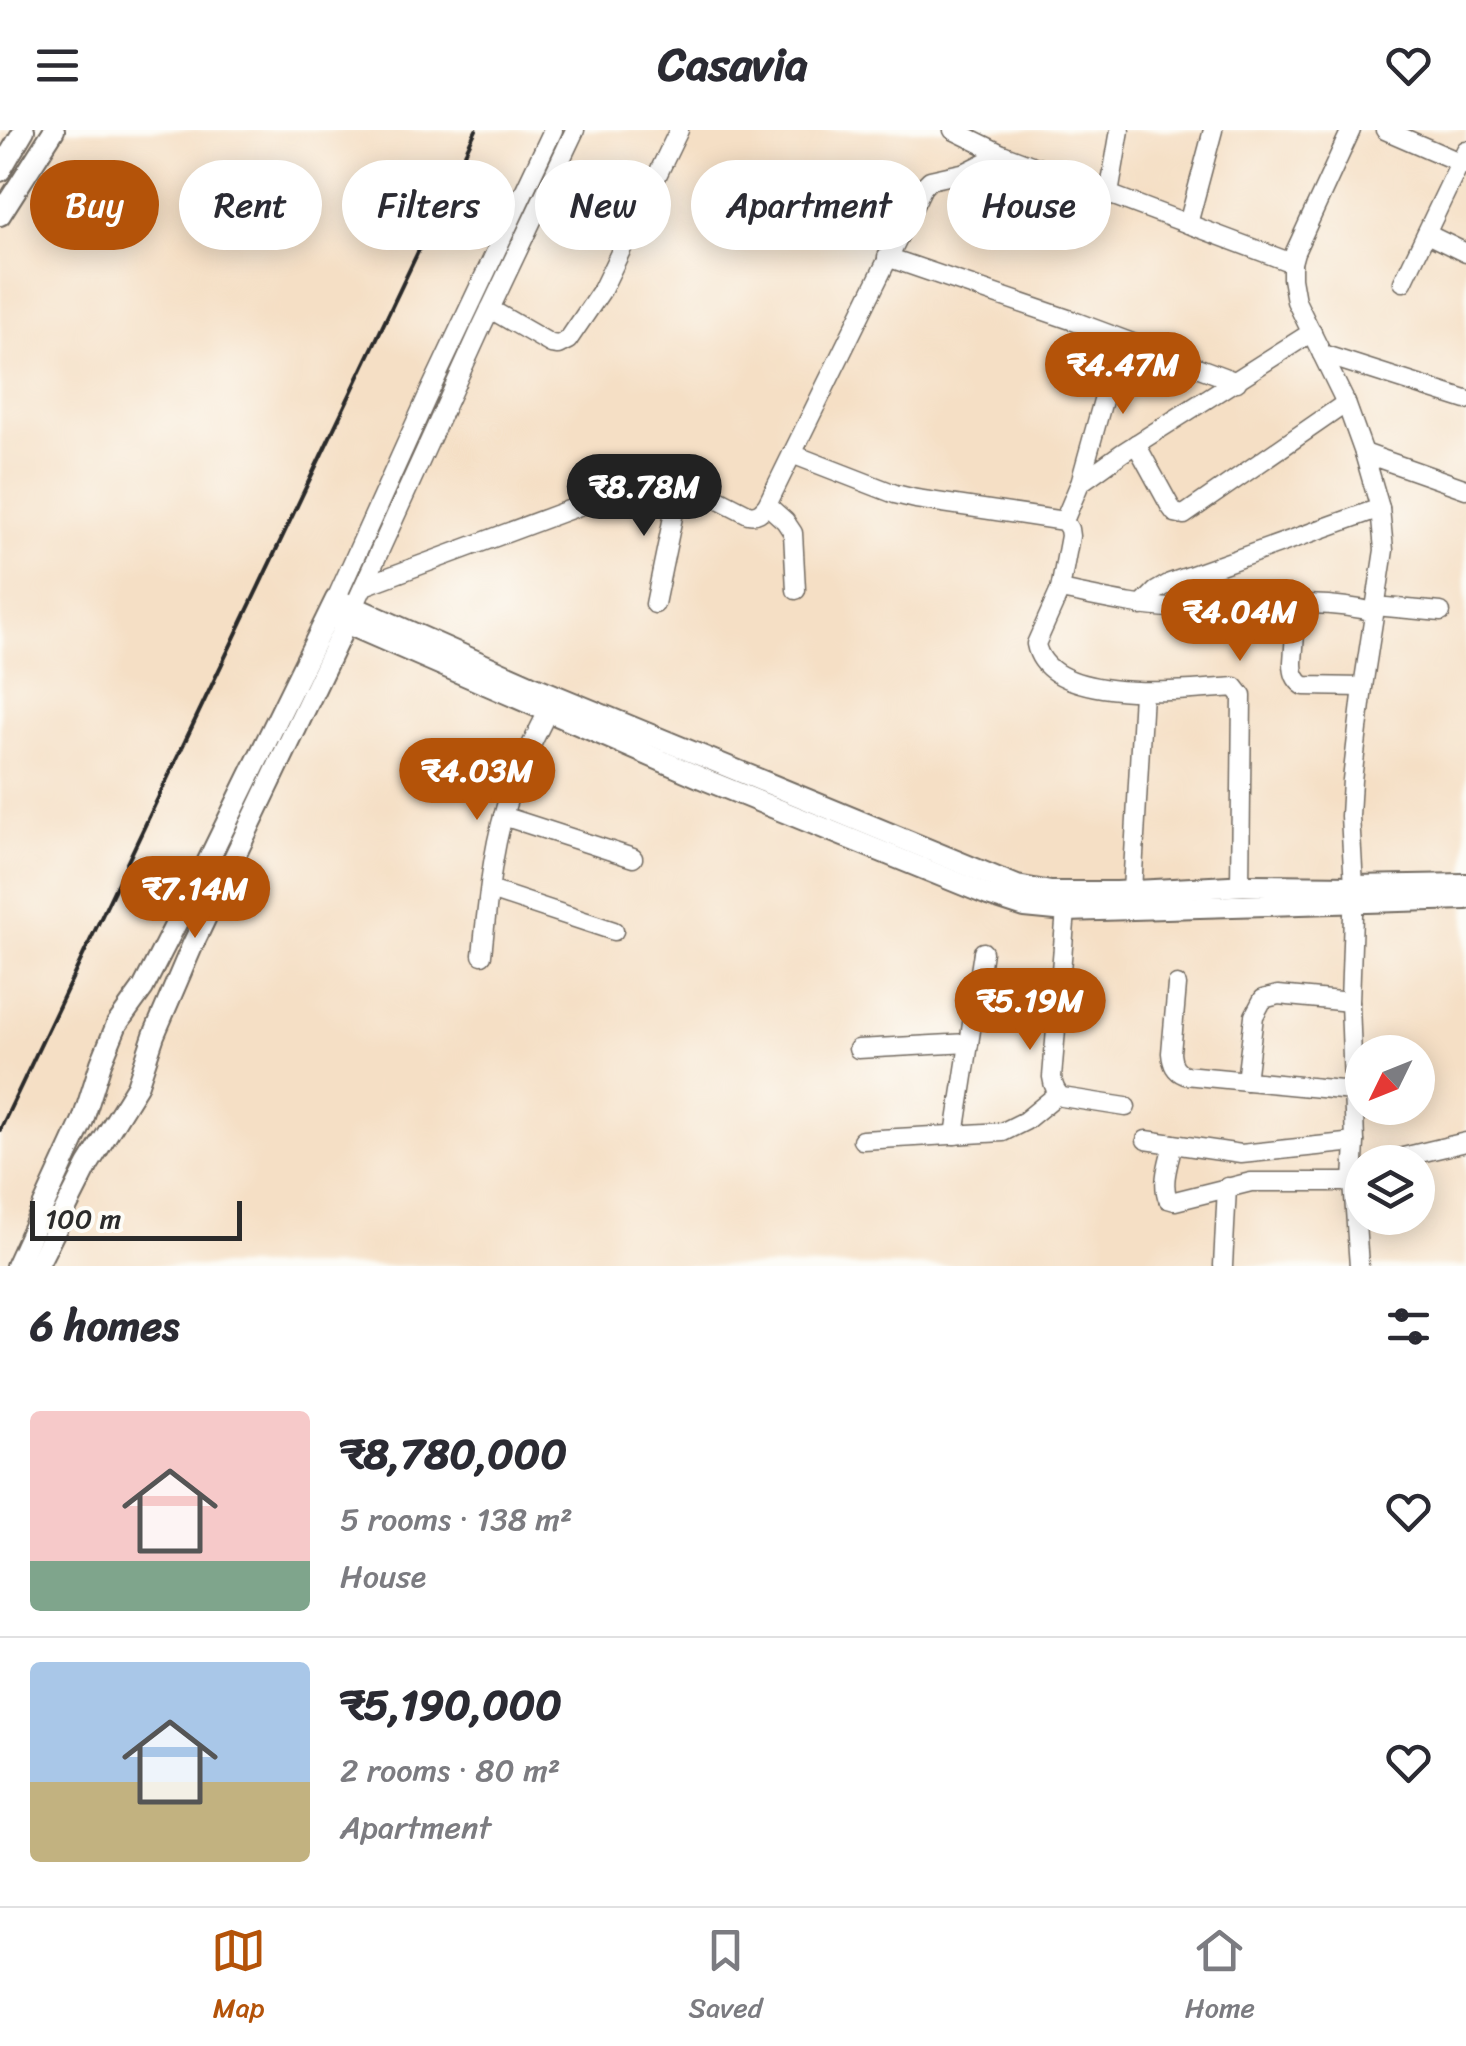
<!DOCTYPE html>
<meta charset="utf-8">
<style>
body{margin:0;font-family:Sriracha,sans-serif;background:#f7f7f7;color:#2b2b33;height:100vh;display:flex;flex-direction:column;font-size:38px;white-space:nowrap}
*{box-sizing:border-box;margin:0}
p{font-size:32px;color:#7c7c81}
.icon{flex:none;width:55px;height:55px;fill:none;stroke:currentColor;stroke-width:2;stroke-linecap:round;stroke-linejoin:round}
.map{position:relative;height:1136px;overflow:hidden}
.sheet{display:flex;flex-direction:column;background:#fff;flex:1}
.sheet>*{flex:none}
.top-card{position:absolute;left:30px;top:30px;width:1408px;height:90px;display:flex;gap:20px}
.needle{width:65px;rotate:227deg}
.tools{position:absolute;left:1345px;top:905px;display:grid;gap:20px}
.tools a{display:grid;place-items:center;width:90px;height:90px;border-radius:50%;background:#fff;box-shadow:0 5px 25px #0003;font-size:50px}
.scale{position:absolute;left:30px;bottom:25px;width:212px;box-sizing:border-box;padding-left:10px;border:5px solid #2b2b2b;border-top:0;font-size:28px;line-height:35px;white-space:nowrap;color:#2b2b2b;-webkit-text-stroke:8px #fdfcf7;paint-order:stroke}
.price{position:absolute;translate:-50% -85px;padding:0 22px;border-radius:35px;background:#b45309;color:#fff;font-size:32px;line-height:65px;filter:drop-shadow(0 2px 5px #0008)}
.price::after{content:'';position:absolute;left:50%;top:60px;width:30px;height:22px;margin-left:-15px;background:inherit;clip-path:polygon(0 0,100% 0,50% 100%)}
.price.current{background:#222;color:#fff}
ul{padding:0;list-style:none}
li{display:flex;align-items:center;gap:30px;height:250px;padding:0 30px}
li+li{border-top:2px solid #e1e1e2}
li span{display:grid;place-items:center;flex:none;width:280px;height:200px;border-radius:10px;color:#555}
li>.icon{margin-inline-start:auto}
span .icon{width:120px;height:120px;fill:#fffc;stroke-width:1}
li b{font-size:42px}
h2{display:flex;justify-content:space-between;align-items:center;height:120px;padding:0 30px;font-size:42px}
.tag{padding:0 35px;border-radius:45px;background:#fff;box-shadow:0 5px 25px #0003;font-size:35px;line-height:90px}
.tag.current{background:#b45309;color:#fff}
header{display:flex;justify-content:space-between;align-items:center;height:130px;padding:0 30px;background:#fff;font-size:45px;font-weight:700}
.dock{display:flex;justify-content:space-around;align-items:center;height:140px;border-top:2px solid #e1e1e2;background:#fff;font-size:28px;color:#7c7c81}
.dock a{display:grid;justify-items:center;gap:5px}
.dock .current{color:#b45309}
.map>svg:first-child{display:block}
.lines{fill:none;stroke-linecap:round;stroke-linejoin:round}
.minor-casing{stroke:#726a61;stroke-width:21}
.major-casing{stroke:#726a61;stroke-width:24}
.minor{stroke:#fff;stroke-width:18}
.major{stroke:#fff;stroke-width:20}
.rail{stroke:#2b2b2b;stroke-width:4}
</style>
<header><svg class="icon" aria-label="menu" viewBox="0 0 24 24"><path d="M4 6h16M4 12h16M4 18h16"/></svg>Casavia<svg class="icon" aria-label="heart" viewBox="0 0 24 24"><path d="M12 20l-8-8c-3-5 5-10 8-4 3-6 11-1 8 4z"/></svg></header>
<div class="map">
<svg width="1466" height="1136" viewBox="0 0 1466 1136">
<rect width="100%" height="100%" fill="#fdfcf7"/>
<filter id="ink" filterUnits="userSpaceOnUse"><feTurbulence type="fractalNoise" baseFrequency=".01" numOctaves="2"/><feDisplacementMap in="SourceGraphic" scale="20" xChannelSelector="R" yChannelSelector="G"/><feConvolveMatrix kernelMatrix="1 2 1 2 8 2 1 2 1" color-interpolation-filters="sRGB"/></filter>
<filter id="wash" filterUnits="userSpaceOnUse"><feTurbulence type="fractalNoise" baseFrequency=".0048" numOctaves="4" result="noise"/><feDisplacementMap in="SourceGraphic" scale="40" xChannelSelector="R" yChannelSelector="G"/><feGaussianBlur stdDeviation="2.25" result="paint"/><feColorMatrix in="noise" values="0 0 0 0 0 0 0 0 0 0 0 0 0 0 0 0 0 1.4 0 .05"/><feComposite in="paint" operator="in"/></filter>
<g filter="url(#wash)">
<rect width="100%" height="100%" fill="#f5dfc5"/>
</g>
<g filter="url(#ink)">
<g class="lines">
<defs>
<g id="minor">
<path d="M953 0 1002 24 1292 133"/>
<path d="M1351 0 1295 122 1292 133V148L1296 171 1346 273 1364 323 1380 378 1384 420 1363 557 1352 650 1350 686 1354 756 1350 872 1355 1012 1353 1052 1359 1136"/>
<path d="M1385 0 1466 35"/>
<path d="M1109 64 1120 0"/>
<path d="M1188 94 1213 0"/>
<path d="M1427 104 1466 123"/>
<path d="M887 127 1071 190 1237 252"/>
<path d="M1403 152 1466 20"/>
<path d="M490 179 551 214 558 215 568 210 602 160 679 0"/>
<path d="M1322 224 1466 270"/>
<path d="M1136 314 1170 376 1175 383 1184 385 1346 273"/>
<path d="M1364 323 1466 359"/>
<path d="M792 324 895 364 916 369 1064 391 1069 399 1070 406 1060 460C1098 467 1135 477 1174 478 1241 481 1308 465 1374 482"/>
<path d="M1080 353 1120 209"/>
<path d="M767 375 785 391 793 403 796 460"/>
<path d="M1064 391 1080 353 1122 323 1312 202"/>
<path d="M364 456 590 372 655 354H689L748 384C757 386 761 382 767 375L923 57 930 50 966 42 1002 24"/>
<path d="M1060 460 1036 514C1048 577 1189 560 1235 557L1242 566 1240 756"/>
<path d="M336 469 428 265 553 0"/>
<path d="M655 474 680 353"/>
<path d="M1297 474 1293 532C1293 543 1295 550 1304 556L1363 557"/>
<path d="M1141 476 1156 461 1170 453 1380 378"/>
<path d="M1375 476 1441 482"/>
<path d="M354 477 481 198 575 0"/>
<path d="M503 686 633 728"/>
<path d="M490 760 614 801"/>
<path d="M1132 761 1143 563"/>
<path d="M1066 781 1052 947C1053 955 1055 962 1062 967L1126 977"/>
<path d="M482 825C488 770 492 713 511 661 521 634 535 607 548 581"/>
<path d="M1177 855 1171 923C1172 934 1175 941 1185 945L1352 961"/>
<path d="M858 919 969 913"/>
<path d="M1246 951 1254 886 1263 869 1278 865 1350 872"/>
<path d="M955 1005 983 822"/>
<path d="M862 1010 1003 1002 1025 991 1058 964"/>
<path d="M1146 1010 1241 1024 1355 1012"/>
<path d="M1173 1014C1169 1032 1161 1053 1168 1069L1175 1071 1251 1052H1353"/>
<path d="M1382 1032 1466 1012"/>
<path d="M1223 1136 1227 1057"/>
</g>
<g id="major">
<path d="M0 41 24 0"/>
<path d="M0 85 54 0"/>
<path d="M329 486 706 650 988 765 1025 777 1066 781 1466 769"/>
<path d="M16 1136 83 990 101 933 117 894 143 858 207 733 336 469 530 555 1017 756 1051 762H1117L1248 755 1354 756 1466 754"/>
<path d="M37 1136 88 1035 137 956 154 905 193 814 351 483"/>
</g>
</defs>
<use href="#minor" class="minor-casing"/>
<use href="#major" class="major-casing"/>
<use href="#minor" class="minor"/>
<use href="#major" class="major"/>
<path class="rail" d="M0 1000 476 0"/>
</g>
</g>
</svg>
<div class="tools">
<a><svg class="needle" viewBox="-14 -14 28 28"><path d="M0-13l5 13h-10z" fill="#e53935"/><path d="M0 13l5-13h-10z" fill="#7c7c81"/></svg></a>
<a><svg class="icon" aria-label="layers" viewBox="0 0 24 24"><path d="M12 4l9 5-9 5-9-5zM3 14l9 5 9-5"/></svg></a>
</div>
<div class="scale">100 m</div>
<b class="price" style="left:1123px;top:287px">₹4.47M</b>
<b class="price current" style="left:644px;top:409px">₹8.78M</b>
<b class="price" style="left:1240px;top:534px">₹4.04M</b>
<b class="price" style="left:477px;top:693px">₹4.03M</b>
<b class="price" style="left:195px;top:811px">₹7.14M</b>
<b class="price" style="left:1030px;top:923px">₹5.19M</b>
<div class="top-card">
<a class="tag current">Buy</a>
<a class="tag">Rent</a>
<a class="tag">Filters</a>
<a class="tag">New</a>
<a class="tag">Apartment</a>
<a class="tag">House</a>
</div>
</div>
<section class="sheet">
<h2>6 homes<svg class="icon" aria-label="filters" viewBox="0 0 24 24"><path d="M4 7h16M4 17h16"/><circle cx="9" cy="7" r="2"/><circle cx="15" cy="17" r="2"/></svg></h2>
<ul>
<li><span style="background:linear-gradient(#f6c9c9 75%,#7fa58c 0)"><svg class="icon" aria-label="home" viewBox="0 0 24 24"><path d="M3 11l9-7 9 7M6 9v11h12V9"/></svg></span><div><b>₹8,780,000</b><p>5 rooms · 138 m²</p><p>House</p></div><svg class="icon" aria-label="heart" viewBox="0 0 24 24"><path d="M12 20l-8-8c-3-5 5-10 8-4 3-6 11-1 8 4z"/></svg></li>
<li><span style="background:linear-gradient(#a9c7e8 60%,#c2b280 0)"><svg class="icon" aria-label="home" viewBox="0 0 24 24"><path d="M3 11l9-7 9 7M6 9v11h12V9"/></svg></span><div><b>₹5,190,000</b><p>2 rooms · 80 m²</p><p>Apartment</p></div><svg class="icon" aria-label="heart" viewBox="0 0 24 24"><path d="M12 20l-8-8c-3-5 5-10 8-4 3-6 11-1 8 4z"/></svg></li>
</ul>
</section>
<nav class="dock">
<a class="current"><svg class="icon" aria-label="map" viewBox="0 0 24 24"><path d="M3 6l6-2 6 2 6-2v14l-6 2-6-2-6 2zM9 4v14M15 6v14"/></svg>Map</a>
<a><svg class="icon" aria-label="saved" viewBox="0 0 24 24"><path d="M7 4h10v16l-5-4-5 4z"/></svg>Saved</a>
<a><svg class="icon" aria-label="home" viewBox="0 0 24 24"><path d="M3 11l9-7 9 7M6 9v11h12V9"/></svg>Home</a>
</nav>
